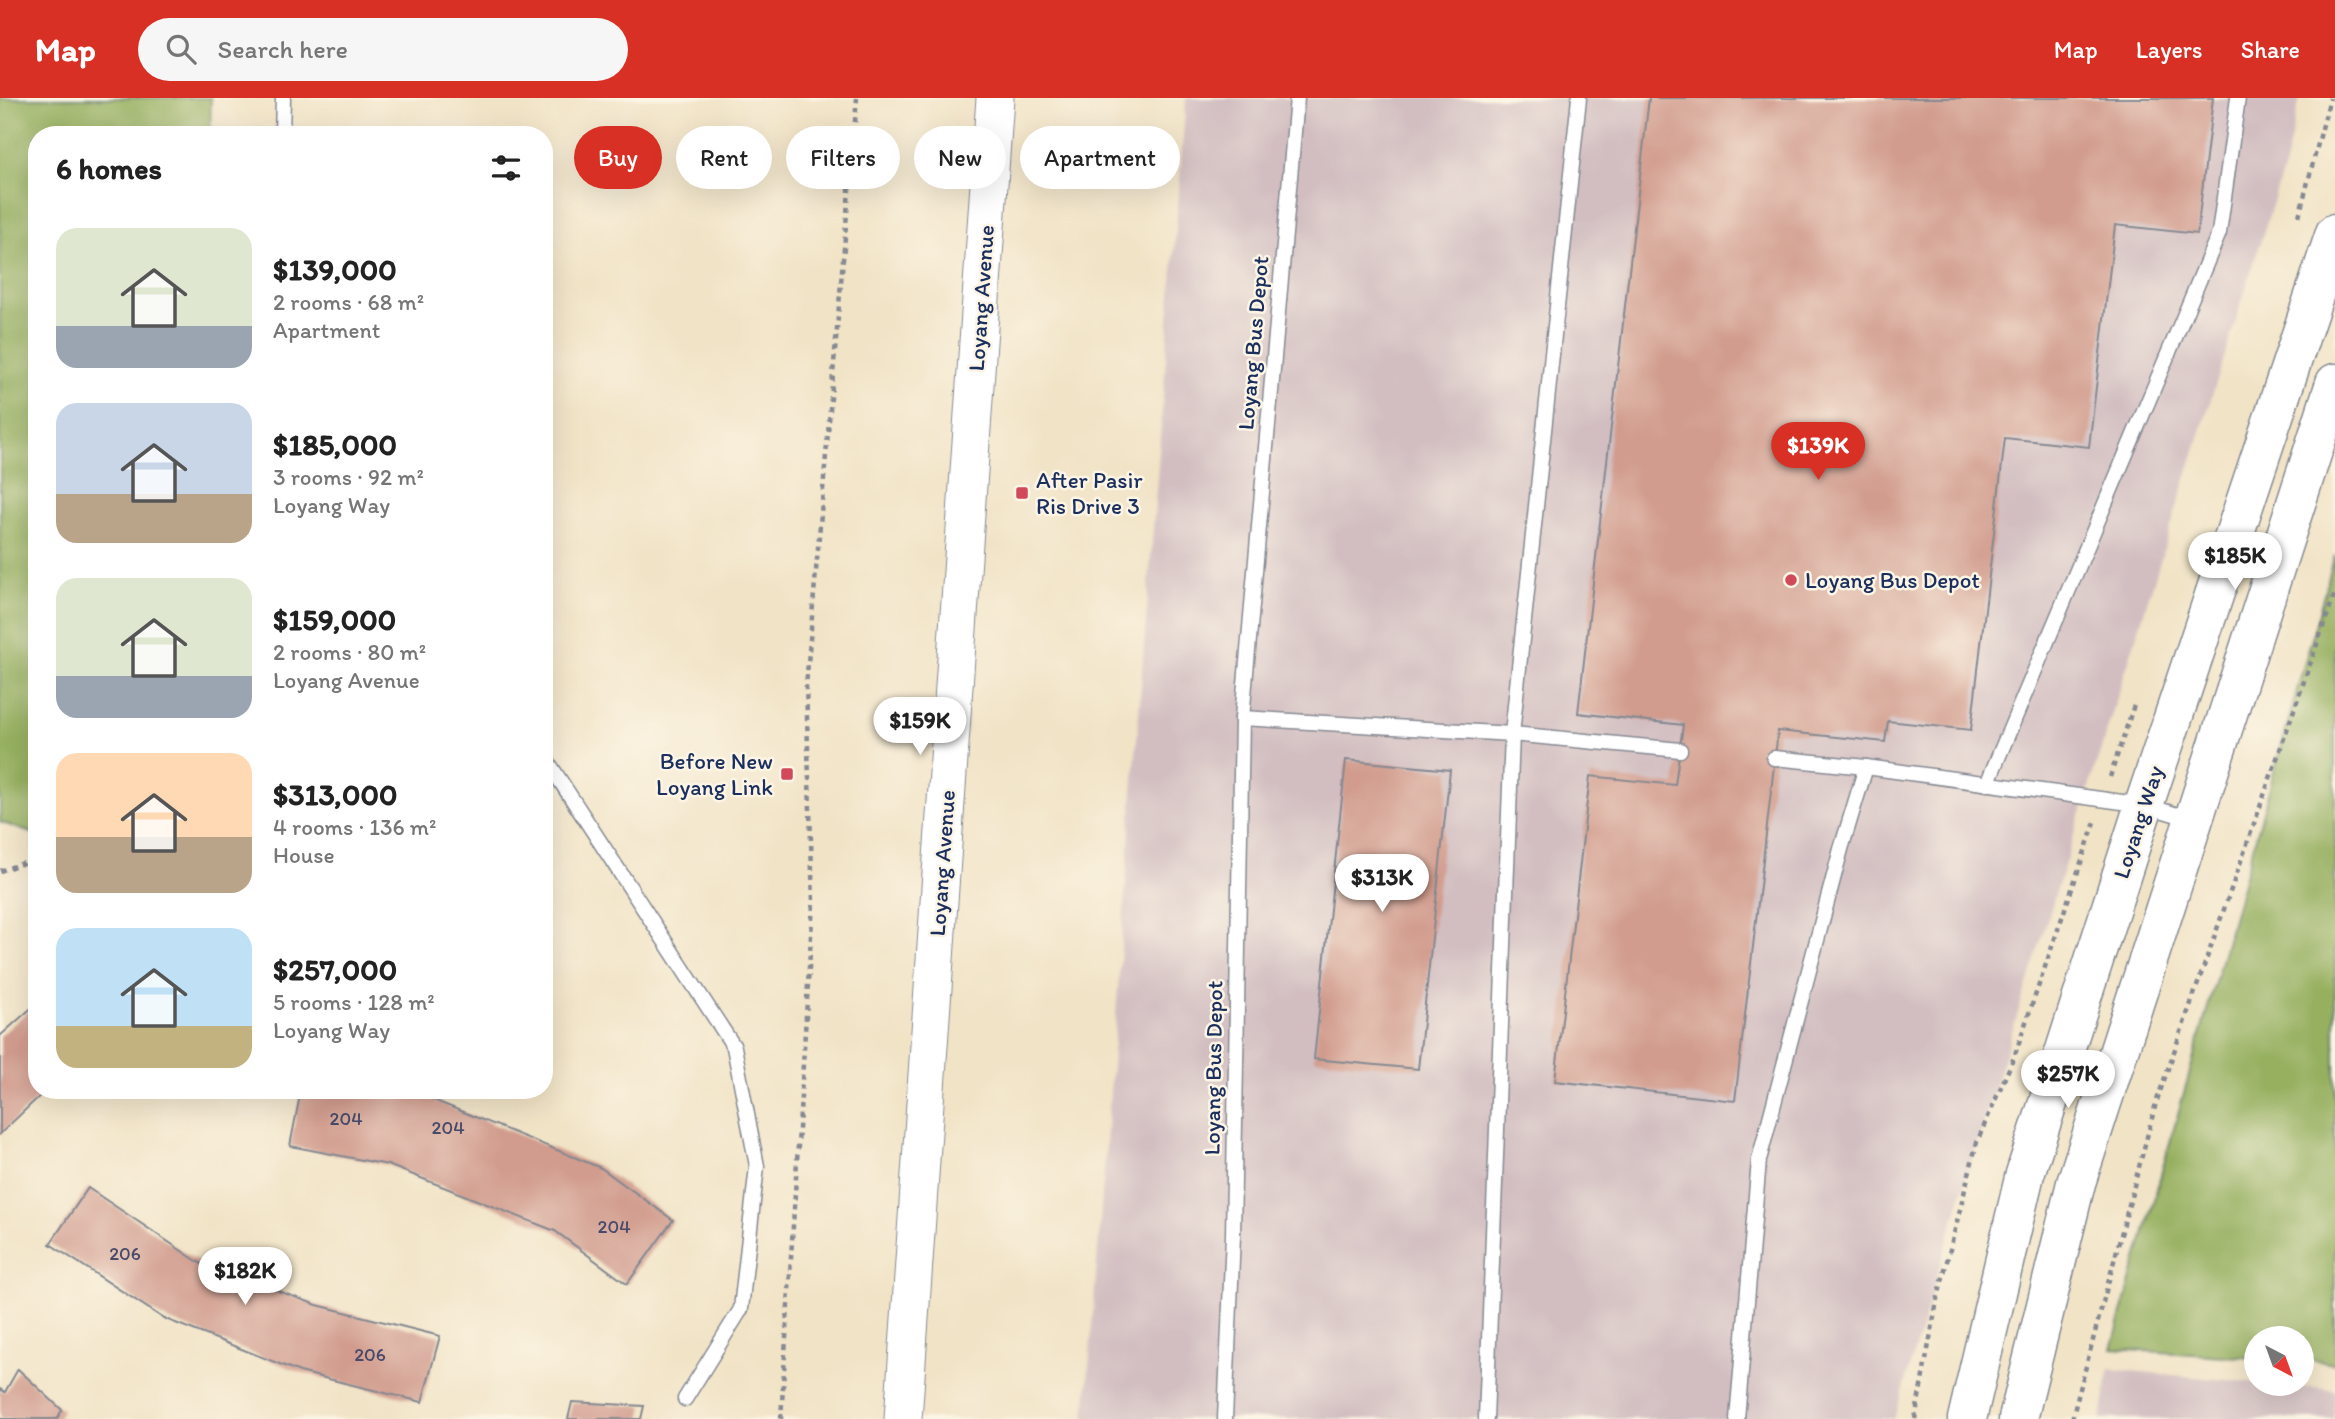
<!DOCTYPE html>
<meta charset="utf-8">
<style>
body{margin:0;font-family:Itim,sans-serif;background:#f6f6f6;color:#222;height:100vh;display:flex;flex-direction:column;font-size:26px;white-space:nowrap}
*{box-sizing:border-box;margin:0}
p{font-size:23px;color:#767676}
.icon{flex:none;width:38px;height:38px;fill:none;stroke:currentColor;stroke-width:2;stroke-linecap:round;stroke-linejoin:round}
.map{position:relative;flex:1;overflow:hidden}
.panel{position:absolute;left:28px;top:28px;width:525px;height:973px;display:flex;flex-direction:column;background:#fff;border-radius:28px;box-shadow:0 7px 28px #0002}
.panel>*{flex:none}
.banner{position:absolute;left:574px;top:28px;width:665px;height:63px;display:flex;gap:14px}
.needle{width:46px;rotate:139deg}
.buttons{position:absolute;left:2244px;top:1228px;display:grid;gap:14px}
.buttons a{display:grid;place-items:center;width:70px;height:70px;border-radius:50%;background:#fff;box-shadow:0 7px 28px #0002;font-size:35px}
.price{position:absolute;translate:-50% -60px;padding:0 16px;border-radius:24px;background:#fff;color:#222;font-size:23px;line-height:46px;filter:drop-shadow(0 2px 4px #0008)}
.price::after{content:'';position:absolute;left:50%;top:42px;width:21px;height:16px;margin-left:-10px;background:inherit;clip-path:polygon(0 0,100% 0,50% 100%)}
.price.active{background:#d93025;color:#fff}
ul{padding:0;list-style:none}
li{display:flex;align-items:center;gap:21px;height:175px;padding:0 28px}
li span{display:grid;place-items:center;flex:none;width:196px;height:140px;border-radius:21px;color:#555}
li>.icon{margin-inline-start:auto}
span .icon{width:84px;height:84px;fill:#fffc;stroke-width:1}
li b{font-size:30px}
h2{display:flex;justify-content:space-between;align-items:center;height:84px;padding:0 28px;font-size:30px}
.pill{padding:0 24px;border-radius:32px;background:#fff;box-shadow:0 7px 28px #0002;font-size:24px;line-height:63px}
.pill.active{background:#d93025;color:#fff}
header{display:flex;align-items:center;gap:42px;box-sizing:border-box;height:98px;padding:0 35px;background:#d93025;color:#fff}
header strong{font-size:33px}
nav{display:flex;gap:38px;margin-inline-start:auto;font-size:24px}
.search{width:490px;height:63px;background:#f6f6f6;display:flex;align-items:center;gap:18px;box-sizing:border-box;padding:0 24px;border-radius:38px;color:#767676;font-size:26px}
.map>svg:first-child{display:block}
.industrial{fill:#d2bec1}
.forest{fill:#96b061;stroke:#587060;stroke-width:2}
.building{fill:#d19c8e}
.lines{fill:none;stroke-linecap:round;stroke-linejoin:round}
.service-casing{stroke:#868992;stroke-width:17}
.tertiary-casing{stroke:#868992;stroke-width:39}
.secondary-casing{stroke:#868992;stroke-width:41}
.path{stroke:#868992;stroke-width:4.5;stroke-dasharray:5 5;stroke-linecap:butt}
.service{stroke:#fff;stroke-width:14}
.tertiary{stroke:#fff;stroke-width:37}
.secondary{stroke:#fff;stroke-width:38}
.poi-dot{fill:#d1495b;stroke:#fcf5e5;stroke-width:2.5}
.labels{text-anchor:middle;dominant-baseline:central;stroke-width:5;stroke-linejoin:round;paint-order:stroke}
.number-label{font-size:19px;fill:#484a6a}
.street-label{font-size:23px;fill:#1b2f5e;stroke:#fcf5e5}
.poi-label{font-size:23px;fill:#1b2f5e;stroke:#fcf5e5;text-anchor:start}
</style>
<header>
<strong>Map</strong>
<div class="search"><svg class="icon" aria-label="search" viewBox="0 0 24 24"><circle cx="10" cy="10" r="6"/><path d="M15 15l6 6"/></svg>Search here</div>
<nav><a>Map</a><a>Layers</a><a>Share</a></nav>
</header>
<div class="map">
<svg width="2335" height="1321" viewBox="0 0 2335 1321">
<rect width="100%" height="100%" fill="#fcf5e5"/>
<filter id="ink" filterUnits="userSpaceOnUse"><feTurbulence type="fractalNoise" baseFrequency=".0143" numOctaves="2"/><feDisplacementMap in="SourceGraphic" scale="14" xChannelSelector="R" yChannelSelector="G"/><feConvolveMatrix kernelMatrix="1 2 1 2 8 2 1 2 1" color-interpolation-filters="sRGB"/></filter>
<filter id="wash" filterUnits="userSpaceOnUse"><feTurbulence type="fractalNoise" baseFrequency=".00686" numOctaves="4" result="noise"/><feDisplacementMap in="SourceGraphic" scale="28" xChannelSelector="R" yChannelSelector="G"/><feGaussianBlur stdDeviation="1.57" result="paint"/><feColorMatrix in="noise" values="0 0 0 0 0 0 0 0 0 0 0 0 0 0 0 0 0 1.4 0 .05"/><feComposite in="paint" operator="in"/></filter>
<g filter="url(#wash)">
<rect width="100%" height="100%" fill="#f1e3c6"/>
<g class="industrial">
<path d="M1186 0H2300L2285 66 1972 1061 1894 1321H1085Z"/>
<path d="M2109 1271 2335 1292V1321H2101Z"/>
</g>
<g class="forest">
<path d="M0 0H211L210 37H37V737L0 724Z"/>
<path d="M2335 457V1265L2301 1262V1241H2256V1260L2112 1251Z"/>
</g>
<g id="blocks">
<g class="building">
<path d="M1649 0H2213L2197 136 2115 127 2089 349 2005 340 1971 632 1888 623 1885 644 1778 633 1735 1003 1555 983 1590 678 1675 687 1683 627 1578 615Z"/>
<path d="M1346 662 1450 672 1418 971 1314 961Z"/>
<path d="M37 905V992H46L0 1036V938Z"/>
<path d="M301 992H409L601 1070 673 1122 627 1186 555 1133 388 1067 290 1048Z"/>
<path d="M88 1090 200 1165 317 1207 440 1238 422 1304 300 1274 163 1220 50 1146Z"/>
<path d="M18 1271 62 1312 57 1321H0V1291L5 1294Z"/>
<path d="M572 1304 644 1308 641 1321H568Z"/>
</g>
</g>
</g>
<g filter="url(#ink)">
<use href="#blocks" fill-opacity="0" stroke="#868992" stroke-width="2"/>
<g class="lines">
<defs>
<g id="service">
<path d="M282 37 283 0"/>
<path d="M1242 620 1512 636 1680 652"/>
<path d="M544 658 734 949 757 1068 741 1211 685 1301"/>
<path d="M1774 660 1866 669 2144 707 2191 721"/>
<path d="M1987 686 2219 135 2238 0"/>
<path d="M1225 1321 1233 1138 1242 620 1297 0"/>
<path d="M1486 1321 1512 636 1579 0"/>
<path d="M1737 1321 1759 1062 1841 751 1866 669"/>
</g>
<path id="tertiary" d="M903 1321 995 0"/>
<g id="secondary">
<path d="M1967 1321 2025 1076 2144 707 2335 135"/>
<path d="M2018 1321 2076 1085 2335 285"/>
</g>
</defs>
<use href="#service" class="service-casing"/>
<use href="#tertiary" class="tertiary-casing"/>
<use href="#secondary" class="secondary-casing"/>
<g class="path">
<path d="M2299 118 2330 0"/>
<path d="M2110 679 2134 607"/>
<path d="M0 773 32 762 37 763"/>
<path d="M781 1321 813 805 806 588 857 0"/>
<path d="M1915 1321 1937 1203 1977 1044 2014 959 2095 724"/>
<path d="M2072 1321 2156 1005 2335 495"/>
</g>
<use href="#service" class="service"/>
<use href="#tertiary" class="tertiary"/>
<use href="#secondary" class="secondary"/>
</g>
</g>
<g class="poi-dot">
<rect x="1015" y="388" width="14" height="14" rx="3.5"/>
<circle cx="1791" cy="482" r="7"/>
<rect x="780" y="669" width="14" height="14" rx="3.5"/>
</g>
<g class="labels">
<g class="number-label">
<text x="346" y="1020">204</text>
<text x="448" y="1029">204</text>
<text x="614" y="1128">204</text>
<text x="125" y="1155">206</text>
<text x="370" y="1256">206</text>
</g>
<g class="street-label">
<text transform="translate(981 200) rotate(-86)">Loyang Avenue</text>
<text transform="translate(1253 245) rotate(-85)">Loyang Bus Depot</text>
<text transform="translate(2138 724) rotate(-72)">Loyang Way</text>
<text transform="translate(942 765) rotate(-86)">Loyang Avenue</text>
<text transform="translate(1213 970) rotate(-89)">Loyang Bus Depot</text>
</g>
<g class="poi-label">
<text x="1036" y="382">After Pasir<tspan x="1036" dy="26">Ris Drive 3</tspan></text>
<text x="1805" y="482">Loyang Bus Depot</text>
<text x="773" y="663" text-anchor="end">Before New<tspan x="773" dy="26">Loyang Link</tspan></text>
</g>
</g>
</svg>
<div class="buttons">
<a><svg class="needle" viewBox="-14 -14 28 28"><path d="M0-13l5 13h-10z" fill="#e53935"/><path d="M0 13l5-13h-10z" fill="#767676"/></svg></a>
</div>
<b class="price active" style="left:1818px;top:384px">$139K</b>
<b class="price" style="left:2235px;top:494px">$185K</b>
<b class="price" style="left:920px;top:659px">$159K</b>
<b class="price" style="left:1382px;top:816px">$313K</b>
<b class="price" style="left:2068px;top:1012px">$257K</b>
<b class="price" style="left:245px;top:1209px">$182K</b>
<div class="banner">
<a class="pill active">Buy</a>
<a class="pill">Rent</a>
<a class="pill">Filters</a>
<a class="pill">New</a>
<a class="pill">Apartment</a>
</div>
<section class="panel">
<h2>6 homes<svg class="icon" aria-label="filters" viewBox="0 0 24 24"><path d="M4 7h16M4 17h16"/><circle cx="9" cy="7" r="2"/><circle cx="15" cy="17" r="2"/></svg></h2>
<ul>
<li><span style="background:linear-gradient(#dfe7d0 70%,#9aa5b1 0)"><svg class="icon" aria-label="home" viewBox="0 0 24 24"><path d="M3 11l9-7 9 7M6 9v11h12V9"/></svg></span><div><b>$139,000</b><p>2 rooms · 68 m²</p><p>Apartment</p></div></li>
<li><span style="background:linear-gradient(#c9d6e8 65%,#b9a48a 0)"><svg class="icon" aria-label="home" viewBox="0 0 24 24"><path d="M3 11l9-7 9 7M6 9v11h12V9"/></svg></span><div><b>$185,000</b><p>3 rooms · 92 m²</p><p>Loyang Way</p></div></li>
<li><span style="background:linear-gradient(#dfe7d0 70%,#9aa5b1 0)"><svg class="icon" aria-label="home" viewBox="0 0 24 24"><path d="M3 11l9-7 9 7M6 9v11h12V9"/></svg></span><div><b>$159,000</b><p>2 rooms · 80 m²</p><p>Loyang Avenue</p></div></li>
<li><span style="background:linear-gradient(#ffd9b3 60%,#b9a48a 0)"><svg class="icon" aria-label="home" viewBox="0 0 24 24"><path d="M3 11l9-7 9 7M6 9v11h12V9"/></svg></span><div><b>$313,000</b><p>4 rooms · 136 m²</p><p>House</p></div></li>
<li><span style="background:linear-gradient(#bfe0f5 70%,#c2b280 0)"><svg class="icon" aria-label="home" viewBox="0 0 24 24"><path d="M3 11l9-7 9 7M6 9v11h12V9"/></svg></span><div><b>$257,000</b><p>5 rooms · 128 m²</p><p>Loyang Way</p></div></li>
</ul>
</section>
</div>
